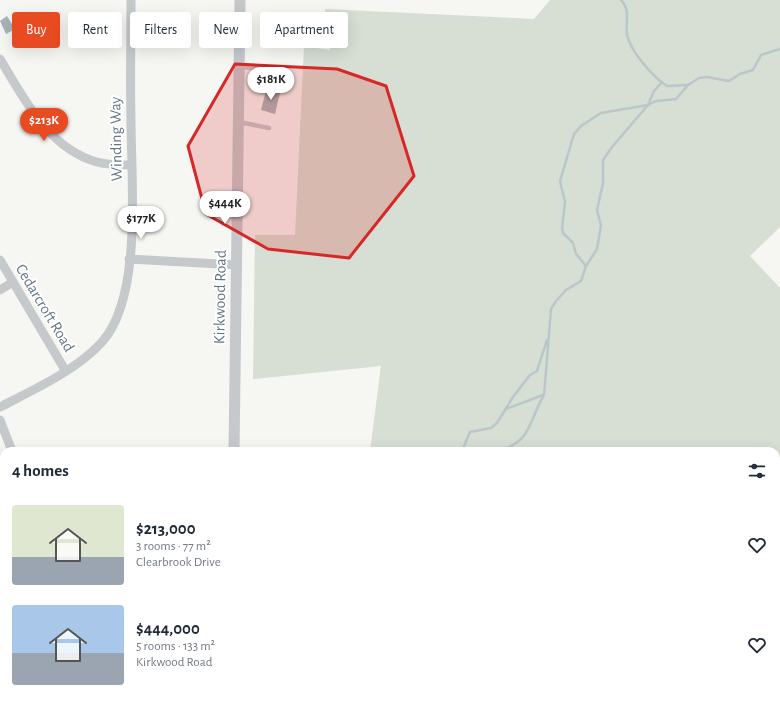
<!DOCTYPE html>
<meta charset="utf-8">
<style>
body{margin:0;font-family:"Alegreya Sans",sans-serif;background:#f2f2f3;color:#1f2937;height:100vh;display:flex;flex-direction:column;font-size:15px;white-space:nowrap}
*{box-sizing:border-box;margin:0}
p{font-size:13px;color:#747a83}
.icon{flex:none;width:22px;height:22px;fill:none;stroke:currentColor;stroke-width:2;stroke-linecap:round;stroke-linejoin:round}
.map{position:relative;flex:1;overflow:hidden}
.drawer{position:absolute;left:0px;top:447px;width:780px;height:256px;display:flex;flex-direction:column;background:#fff;border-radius:12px 12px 0 0;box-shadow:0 4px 16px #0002}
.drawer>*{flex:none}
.guide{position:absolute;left:12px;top:12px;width:400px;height:36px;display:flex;gap:8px}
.price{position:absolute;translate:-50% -34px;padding:0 9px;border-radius:14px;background:#fff;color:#222;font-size:13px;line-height:26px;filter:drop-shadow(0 1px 2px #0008)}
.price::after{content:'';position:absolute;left:50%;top:24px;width:12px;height:9px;margin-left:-6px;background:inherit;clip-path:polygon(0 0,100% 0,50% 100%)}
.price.active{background:#e84a21;color:#fff}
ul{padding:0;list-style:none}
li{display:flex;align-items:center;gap:12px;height:100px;padding:0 12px}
li span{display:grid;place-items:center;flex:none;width:112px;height:80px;border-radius:4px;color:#555}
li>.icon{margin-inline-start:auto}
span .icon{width:48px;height:48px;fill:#fffc;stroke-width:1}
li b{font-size:17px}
h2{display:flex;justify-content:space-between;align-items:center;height:48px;padding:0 12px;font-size:17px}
.chip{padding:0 14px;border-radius:4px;background:#fff;box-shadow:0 4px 16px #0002;font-size:14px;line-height:36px}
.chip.active{background:#e84a21;color:#fff}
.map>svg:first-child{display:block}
.green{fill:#d7ded3}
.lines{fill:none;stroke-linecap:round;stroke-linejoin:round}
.stream{stroke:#bac7ca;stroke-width:2.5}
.building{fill:#aab3b8}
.service{stroke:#c6c9cc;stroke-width:4.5}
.minor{stroke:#c6c9cc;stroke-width:9}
.tertiary{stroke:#c6c9cc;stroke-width:11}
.marked{fill:#d62828;fill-opacity:0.2;stroke:#d62828;stroke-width:3;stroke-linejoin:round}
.labels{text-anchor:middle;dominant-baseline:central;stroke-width:4;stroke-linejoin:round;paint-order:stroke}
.street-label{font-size:16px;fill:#647785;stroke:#fff}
</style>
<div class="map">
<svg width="780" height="703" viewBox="0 0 780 703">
<rect width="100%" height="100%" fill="#f6f6f2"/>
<g class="green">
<path d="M550 0H780V227L750 256 780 288V529L776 534V451H370L381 366 253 379 255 235H295L304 46 330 50 325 9 534 19Z"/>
<path d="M338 699H612L609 703H337Z"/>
</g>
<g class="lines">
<g class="stream">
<path d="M621 0C631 10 625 23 627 35 631 52 653 77 667 86L688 85"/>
<path d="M586 266 576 254 573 243 563 233 562 228 565 202 560 181 574 134 581 126 601 113 648 105 654 91 662 82"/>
<path d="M506 409 543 395"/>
<path d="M462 451 470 432 491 428 497 423 513 397 530 375 537 371 547 340"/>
<path d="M498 451C532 442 528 422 544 395L551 309 556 301 566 290 581 281 586 266 597 249 601 225 597 210 603 183V160L612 147 648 105 656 101 676 99 688 85 699 78 707 77 729 81 740 74 753 70 761 55 780 49"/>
<path d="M421 699 422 703"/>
</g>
</g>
<g class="building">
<path d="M7 16 15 29 6 34 0 21Z"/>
<path d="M267 87 280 93 275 114 261 110Z"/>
</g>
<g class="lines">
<g class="service">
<path d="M240 67 257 68 267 72 273 77 291 79"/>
<path d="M239 122 269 128"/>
</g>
<g class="minor">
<path d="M0 59C24 99 49 149 97 162 108 165 120 165 131 165"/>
<path d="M129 259 237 265"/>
<path d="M0 260 65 370"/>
<path d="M0 290 13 282"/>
<path d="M0 407C33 390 77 370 102 342 143 296 131 180 131 121 130 81 131 40 131 0"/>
<path d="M0 420 12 451"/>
<path d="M4 591 1 607 4 631"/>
<path d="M776 602 780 596"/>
<path d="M776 659 780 661"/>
<path d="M0 699 4 697"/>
<path d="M64 699 81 703"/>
<path d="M106 703 125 699"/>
<path d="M728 703 729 699"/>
</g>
<g class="tertiary">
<path d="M234 451 240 0"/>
<path d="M230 703V699"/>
</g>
</g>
<path class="marked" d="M235 64 337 69 386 86 414 176 349 258 268 249 206 214 188 146Z"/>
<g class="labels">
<g class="street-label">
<text transform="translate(116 139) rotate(-91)">Winding Way</text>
<text transform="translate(220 297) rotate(-89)">Kirkwood Road</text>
<text transform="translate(45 308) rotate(59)">Cedarcroft Road</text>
</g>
</g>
</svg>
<b class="price" style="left:271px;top:101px">$181K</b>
<b class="price active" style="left:44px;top:142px">$213K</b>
<b class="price" style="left:225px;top:225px">$444K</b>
<b class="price" style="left:141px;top:240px">$177K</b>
<div class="guide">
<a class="chip active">Buy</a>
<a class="chip">Rent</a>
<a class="chip">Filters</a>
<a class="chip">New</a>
<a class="chip">Apartment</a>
</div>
<section class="drawer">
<h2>4 homes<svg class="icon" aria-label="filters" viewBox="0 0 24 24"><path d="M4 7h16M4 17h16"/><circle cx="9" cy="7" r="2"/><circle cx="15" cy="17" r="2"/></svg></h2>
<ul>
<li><span style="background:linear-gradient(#dfe7d0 65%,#9aa5b1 0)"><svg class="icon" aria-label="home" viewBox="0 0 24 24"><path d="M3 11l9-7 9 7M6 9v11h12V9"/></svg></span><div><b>$213,000</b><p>3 rooms · 77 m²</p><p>Clearbrook Drive</p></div><svg class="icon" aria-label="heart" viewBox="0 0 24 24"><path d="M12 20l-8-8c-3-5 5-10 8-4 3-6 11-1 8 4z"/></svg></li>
<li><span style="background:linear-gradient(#a9c7e8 60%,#9aa5b1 0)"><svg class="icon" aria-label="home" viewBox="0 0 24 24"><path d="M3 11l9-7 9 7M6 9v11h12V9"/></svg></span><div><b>$444,000</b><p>5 rooms · 133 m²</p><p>Kirkwood Road</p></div><svg class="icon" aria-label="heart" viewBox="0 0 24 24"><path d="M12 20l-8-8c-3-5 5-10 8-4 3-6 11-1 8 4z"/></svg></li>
</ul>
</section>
</div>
